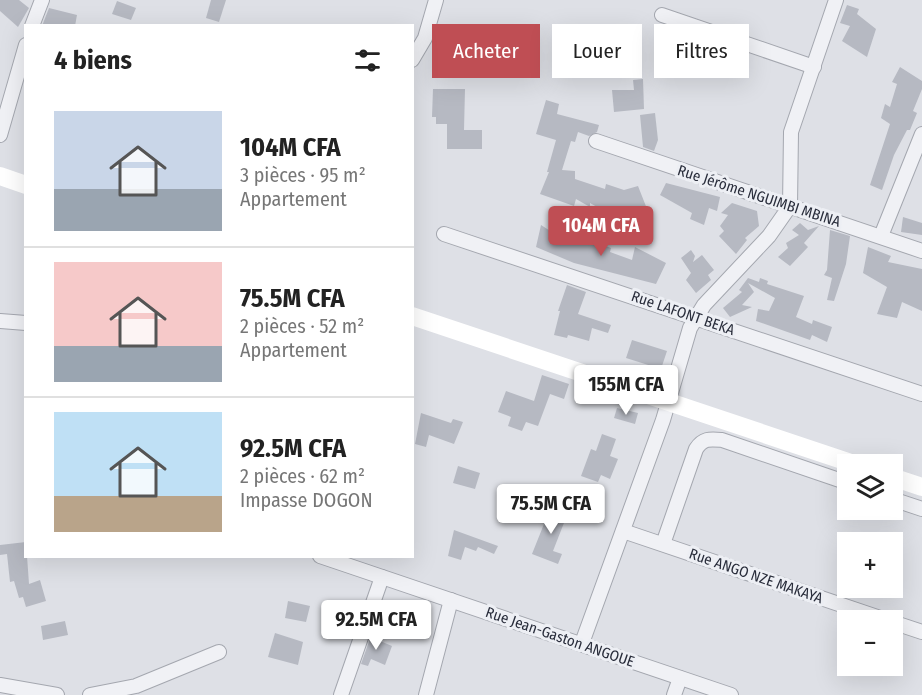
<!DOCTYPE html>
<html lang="fr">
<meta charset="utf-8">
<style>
body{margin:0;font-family:"Fira Sans Condensed",sans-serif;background:#f6f6f6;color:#222;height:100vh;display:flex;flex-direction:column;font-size:22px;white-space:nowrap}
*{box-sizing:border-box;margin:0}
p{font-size:20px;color:#767676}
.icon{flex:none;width:33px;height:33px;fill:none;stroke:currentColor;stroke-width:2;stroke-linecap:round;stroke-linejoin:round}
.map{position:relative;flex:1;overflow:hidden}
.side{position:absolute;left:24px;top:24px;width:390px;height:534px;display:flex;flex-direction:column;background:#fff;border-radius:0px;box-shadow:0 6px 24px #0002}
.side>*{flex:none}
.guide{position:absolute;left:432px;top:24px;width:399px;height:54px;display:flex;gap:12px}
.buttons{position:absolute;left:837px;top:454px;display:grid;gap:12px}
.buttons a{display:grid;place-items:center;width:66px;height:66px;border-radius:0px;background:#fff;box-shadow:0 6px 24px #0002;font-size:30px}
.price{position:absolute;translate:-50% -51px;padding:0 14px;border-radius:6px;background:#fff;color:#222;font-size:20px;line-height:39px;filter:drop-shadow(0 2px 3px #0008)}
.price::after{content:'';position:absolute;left:50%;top:36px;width:18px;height:14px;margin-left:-9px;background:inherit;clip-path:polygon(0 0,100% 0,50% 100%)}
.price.selected{background:#bf4e54;color:#fff}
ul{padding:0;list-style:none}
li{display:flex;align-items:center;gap:18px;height:150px;padding:0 30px}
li+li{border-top:2px solid #e0e0e0}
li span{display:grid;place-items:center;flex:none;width:168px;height:120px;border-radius:0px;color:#555}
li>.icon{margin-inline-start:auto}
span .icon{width:72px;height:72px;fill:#fffc;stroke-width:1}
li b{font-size:26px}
h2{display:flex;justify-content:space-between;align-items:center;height:72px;padding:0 30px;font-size:26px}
.chip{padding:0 21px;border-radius:0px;background:#fff;box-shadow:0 6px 24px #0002;font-size:21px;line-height:54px}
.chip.selected{background:#bf4e54;color:#fff}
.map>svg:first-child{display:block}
.building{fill:#b6b9c2}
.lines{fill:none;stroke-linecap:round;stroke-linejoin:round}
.street-casing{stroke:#a4a7af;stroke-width:16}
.street{stroke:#f0f1f5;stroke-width:14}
.secondary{stroke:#fff;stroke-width:18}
.labels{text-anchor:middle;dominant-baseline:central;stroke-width:6;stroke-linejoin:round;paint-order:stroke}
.street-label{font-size:15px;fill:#292d3b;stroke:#edeff4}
</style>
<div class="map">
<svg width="922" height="695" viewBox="0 0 922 695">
<rect width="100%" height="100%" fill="#dee0e6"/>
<g class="building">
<path d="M0 0H19L29 8 18 27 0 11Z"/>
<path d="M211 0H226L219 22 206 18Z"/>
<path d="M117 1 136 8 131 20 112 14Z"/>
<path d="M847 5 859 9 857 14 876 29 867 57 842 41 850 26 840 23Z"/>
<path d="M49 8 77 15 75 26H42Z"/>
<path d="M900 67 922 81V89L913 111 917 113 910 130H907L894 155 882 190 870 185 890 124 881 118 885 104 890 107 897 84 892 82Z"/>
<path d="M643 79 644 109 614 112 612 90H634L633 80Z"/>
<path d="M433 89H465L464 130H482V149H447V124H436V117H432Z"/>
<path d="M546 100 559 104 557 114 599 125 597 132 589 136 578 132 575 142 571 141 562 170 575 171V179L605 189 606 184 624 190 638 186 651 219 635 224 633 218 614 210 611 215 590 203V207L576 199 574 206 540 194 549 172H547L556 140 536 134Z"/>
<path d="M655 113 658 140 654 151 643 147 640 115Z"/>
<path d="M666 183 720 197 717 211 709 208 704 225 690 219 692 213 660 195Z"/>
<path d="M732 203 757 211 759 226 745 238 747 240 736 254 719 236 724 231 720 226 728 215 721 213Z"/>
<path d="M903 217 922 223V235L901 232Z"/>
<path d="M800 223 808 230 819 226 804 243 808 247 790 266 778 257 788 248 786 243 799 235 792 230Z"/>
<path d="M541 225 561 238V232L585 243 587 239 611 248 610 252 632 260 635 247 666 263 656 284 574 263 536 247Z"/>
<path d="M830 230 850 236 846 264 834 301 827 300 832 278 824 275 827 270Z"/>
<path d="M868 247 891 256 888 262 922 269V311L902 302 897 318 877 314 887 287 863 273Z"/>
<path d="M691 250 695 256 693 262 702 255 714 270 708 275 711 280 696 293 686 280 691 273 681 258Z"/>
<path d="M748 278 759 282 760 278 768 281 767 284 804 296 796 317 812 324 813 320 832 327 827 342 812 335 810 340 756 321 758 309 769 311 775 298 748 283 754 292 742 305 752 307 730 317 723 308 742 292 739 290Z"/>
<path d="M567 285 586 292 578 314 611 325 608 333 592 328 589 341 568 335 567 338 554 335 560 311H558Z"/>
<path d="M632 340 667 351 661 369 626 358Z"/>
<path d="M542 375 569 384 564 399 550 394 538 426 526 422 522 431 508 426 511 417 498 412 506 391 534 401Z"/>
<path d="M617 408 638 413 635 424 614 418Z"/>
<path d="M421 413 451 423 453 419 463 422 454 444 429 435 426 447 415 444Z"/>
<path d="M602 434 616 439 610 456 618 459 610 479 601 475 598 482 581 476 591 449 596 451Z"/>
<path d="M458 466 480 473 475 489 453 483Z"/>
<path d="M552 504 569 510 553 551 562 554 558 564 532 554Z"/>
<path d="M454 530 498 546 494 554 478 547 476 551 465 547 461 560 448 556Z"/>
<path d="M26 542 29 584 40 580 46 601 26 607 23 597 19 598 14 581 10 582 7 554 0 555V545Z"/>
<path d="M288 601 310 606 306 622 285 618Z"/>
<path d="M65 621 68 635 43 640 41 626Z"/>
<path d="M275 633 303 642 298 665 268 657Z"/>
<path d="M372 633 382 635 380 641 392 646 385 665 371 659 368 666 361 664Z"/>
</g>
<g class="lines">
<defs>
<g id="street">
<path d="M662 15 814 67"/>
<path d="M32 26 42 0"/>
<path d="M412 60 425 38 436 0"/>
<path d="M0 135 26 45"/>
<path d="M596 141 922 251"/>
<path d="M444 234 922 394"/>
<path d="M881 236 922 134"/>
<path d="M0 321 26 323"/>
<path d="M892 499 922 509"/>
<path d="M623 531 889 621"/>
<path d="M663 544 696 449C703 438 710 439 722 440L848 483"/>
<path d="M320 556 731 695"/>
<path d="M892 622 922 632"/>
<path d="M582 643 663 420 690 328 704 305 769 236 790 206 791 132 836 0"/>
<path d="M0 685 57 695"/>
<path d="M90 695 136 686 219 652"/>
<path d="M341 695 382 577"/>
<path d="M426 695 451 600"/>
<path d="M674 695 680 678"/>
</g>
</defs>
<use href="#street" class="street-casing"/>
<use href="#street" class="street"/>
<g class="secondary">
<path d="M0 176 26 185"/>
<path d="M412 316 857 465"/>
<path d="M892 477 922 487"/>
</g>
</g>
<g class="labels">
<g class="street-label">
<text transform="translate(759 196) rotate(18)">Rue Jérôme NGUIMBI MBINA</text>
<text transform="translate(683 313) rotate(19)">Rue LAFONT BEKA</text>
<text transform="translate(756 576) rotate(19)">Rue ANGO NZE MAKAYA</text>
<text transform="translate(560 637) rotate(19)">Rue Jean-Gaston ANGOUE</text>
</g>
</g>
</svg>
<div class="buttons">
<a><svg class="icon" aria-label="layers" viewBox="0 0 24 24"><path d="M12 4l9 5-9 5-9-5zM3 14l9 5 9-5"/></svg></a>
<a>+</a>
<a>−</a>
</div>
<b class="price selected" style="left:601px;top:257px">104M CFA</b>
<b class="price" style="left:626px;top:416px">155M CFA</b>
<b class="price" style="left:551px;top:535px">75.5M CFA</b>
<b class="price" style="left:376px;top:651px">92.5M CFA</b>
<div class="guide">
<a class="chip selected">Acheter</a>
<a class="chip">Louer</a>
<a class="chip">Filtres</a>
</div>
<section class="side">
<h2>4 biens<svg class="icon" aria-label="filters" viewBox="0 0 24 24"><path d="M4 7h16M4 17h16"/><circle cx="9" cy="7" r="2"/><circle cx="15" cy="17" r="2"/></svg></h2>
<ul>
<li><span style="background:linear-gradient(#c9d6e8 65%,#9aa5b1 0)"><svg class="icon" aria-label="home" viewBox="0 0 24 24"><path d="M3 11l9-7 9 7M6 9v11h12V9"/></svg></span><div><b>104M CFA</b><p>3 pièces · 95 m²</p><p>Appartement</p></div></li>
<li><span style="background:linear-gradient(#f6c9c9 70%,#9aa5b1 0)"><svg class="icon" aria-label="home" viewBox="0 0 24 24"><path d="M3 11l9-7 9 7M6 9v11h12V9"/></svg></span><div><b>75.5M CFA</b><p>2 pièces · 52 m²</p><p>Appartement</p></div></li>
<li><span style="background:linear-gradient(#bfe0f5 70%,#b9a48a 0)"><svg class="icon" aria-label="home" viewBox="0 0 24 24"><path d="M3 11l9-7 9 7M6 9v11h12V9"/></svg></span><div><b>92.5M CFA</b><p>2 pièces · 62 m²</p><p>Impasse DOGON</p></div></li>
</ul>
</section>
</div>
